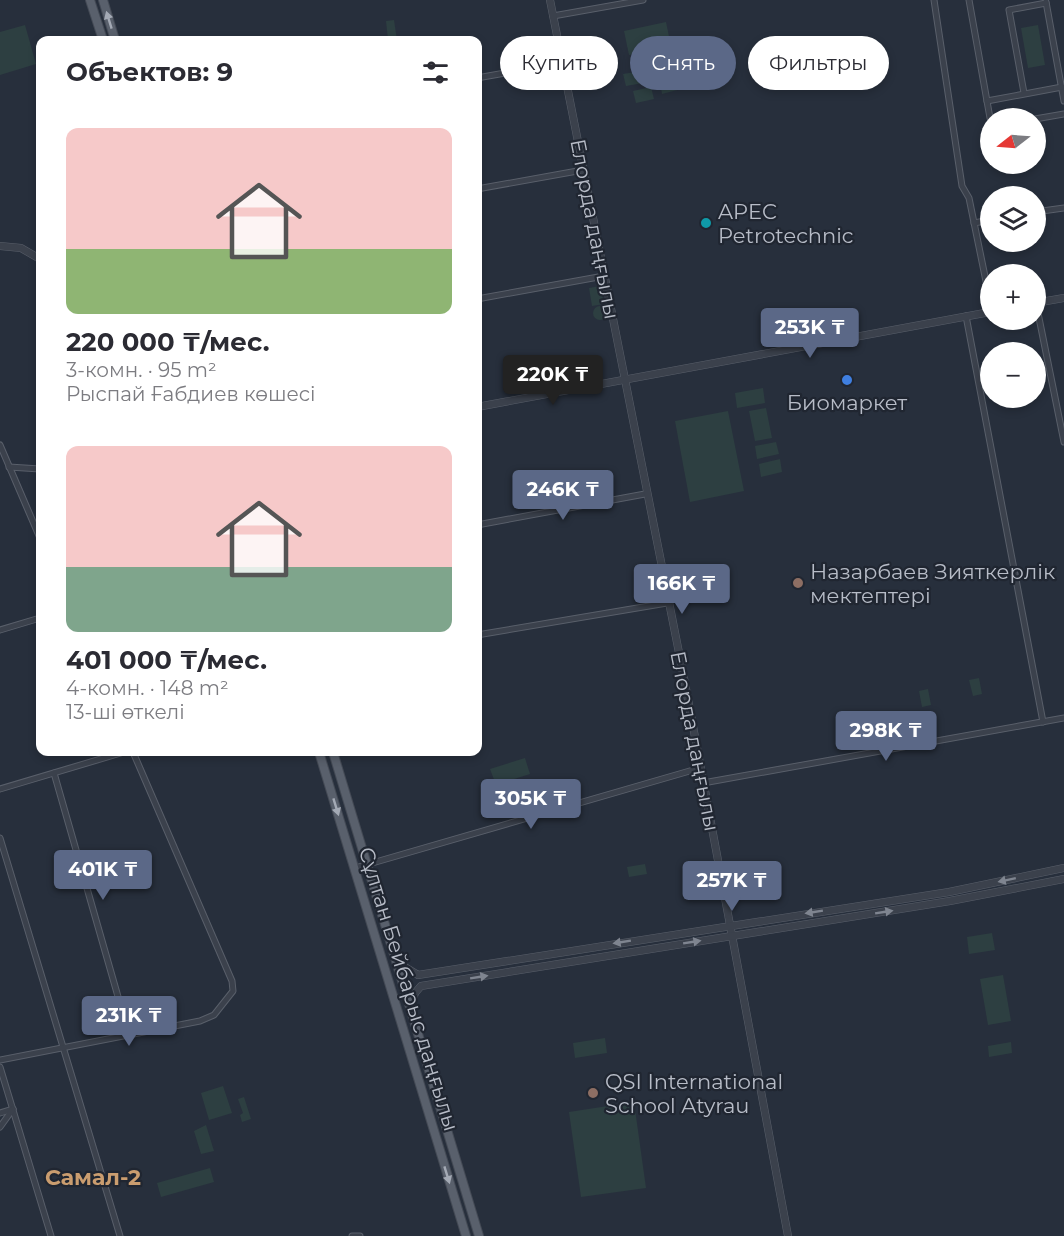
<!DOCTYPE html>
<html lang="ru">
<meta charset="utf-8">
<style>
body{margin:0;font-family:Montserrat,sans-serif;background:#f7f7f7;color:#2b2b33;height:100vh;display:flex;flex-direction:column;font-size:22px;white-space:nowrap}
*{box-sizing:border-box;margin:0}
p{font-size:20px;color:#7c7c81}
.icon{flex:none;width:33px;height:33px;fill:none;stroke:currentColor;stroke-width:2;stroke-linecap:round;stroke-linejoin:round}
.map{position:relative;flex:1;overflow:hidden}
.sheet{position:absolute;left:36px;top:36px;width:446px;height:720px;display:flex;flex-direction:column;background:#fff;border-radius:12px;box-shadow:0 3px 9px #0003}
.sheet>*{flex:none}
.banner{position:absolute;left:500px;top:36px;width:474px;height:54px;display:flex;gap:12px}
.needle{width:39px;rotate:253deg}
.tools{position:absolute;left:980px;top:108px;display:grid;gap:12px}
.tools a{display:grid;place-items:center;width:66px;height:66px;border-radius:50%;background:#fff;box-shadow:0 3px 9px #0003;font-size:30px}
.price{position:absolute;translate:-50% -51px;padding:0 14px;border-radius:6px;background:#5b6887;color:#fff;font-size:20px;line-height:39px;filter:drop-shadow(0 2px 3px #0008)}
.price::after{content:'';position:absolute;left:50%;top:36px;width:18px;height:14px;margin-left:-9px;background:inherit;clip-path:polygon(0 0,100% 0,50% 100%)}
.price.selected{background:#222;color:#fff}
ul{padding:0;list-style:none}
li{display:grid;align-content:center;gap:12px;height:318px;padding:0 30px}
li span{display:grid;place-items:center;height:186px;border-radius:12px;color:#555}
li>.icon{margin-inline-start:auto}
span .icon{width:108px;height:108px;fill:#fffc;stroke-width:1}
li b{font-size:26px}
h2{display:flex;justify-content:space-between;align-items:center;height:72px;padding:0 30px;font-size:26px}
.pill{padding:0 21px;border-radius:27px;background:#fff;box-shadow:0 3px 9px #0003;font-size:21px;line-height:54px}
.pill.selected{background:#5b6887;color:#fff}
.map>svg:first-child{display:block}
.green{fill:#2d3f41}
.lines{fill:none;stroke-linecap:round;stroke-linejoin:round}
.minor-casing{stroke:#595f6a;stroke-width:7}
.tertiary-casing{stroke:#595f6a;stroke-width:8}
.primary-casing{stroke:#444a55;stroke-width:10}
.minor{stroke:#3b414c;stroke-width:5}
.tertiary{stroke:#3b414c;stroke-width:7}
.primary{stroke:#59606c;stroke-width:8}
.oneway{fill:#a4aab5}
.oneway2{fill:#7f8590}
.culture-dot{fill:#0f9aa8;stroke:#202631;stroke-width:2}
.shop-dot{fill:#3f7fe0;stroke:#202631;stroke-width:2}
.education-dot{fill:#8d6e63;stroke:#202631;stroke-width:2}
.labels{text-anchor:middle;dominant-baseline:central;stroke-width:4.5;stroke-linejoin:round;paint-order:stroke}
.poi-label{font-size:21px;fill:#b7bcc7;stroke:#202631;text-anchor:start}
.street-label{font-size:21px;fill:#b7bcc7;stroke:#202631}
.neighbourhood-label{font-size:22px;font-weight:bold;fill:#ca9d6f;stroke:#202631}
</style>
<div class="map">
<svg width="1064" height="1236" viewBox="0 0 1064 1236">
<rect width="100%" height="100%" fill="#272f3c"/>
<g class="green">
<path d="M394 20 397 40H388L386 21Z"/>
<path d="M666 22 671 46 629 55 624 31Z"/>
<path d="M25 25 36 64 0 75V32Z"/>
<path d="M1038 25 1045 65 1028 68 1021 28Z"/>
<path d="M676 62 678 73 657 78 654 66Z"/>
<path d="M647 70 649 82 626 86 623 74Z"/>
<path d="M679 78 681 89 662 94 660 82Z"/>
<path d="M651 87 654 99 636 103 633 91Z"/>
<path d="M600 286 604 304 592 306 589 288Z"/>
<circle cx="600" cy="313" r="7"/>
<path d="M763 388 765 403 737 408 735 393Z"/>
<path d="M766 408 772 438 755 441 749 411Z"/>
<path d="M728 411 744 491 690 502 675 421Z"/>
<path d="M776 442 779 454 757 459 755 446Z"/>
<path d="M780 459 782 472 761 477 759 464Z"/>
<path d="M979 678 982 694 973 696 969 680Z"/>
<path d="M928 689 931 705 922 707 919 691Z"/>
<path d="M525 758 530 774 496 785 490 769Z"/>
<path d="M645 864 647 874 629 877 627 867Z"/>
<path d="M992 933 995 950 969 954 967 937Z"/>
<path d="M1003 975 1011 1021 988 1025 980 979Z"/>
<path d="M605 1038 607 1053 575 1058 573 1043Z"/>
<path d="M1011 1042 1012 1053 989 1057 988 1046Z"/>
<path d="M223 1086 232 1113 209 1120 201 1093Z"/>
<path d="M244 1097 251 1119 242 1122 240 1115 243 1113 238 1099Z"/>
<path d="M634 1102 646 1188 581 1197 569 1112Z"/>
<path d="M206 1125 214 1151 201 1154 194 1131Z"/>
<path d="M210 1168 214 1182 161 1197 157 1183Z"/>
</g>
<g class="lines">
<defs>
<g id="minor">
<path d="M934 0 962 186 969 198 990 301"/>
<path d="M969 0 990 118"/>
<path d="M1046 2 1064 101"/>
<path d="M553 16 643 0"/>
<path d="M477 78 561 63"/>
<path d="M1024 93 1009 10 1046 3"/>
<path d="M987 101 1062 87"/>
<path d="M1035 119 1064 114"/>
<path d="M477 189 583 170"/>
<path d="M1035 212 1064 208"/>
<path d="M974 223 990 220"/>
<path d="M477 299 604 276"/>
<path d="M1036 303 1064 442"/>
<path d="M966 316 1043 722"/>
<path d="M0 445 40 538"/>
<path d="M9 467 40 469"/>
<path d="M477 525 645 494"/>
<path d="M0 630 40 618"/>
<path d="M477 635 667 603"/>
<path d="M54 773 129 1035"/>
<path d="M703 783 1064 718"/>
<path d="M0 789 124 752"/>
<path d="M0 838 120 1236"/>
<path d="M355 868 700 768"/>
<path d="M0 1060 200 1021 214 1015 233 991 232 981 133 752"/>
<path d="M0 1067 51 1236"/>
<path d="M0 1113 13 1109"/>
<path d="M0 1127 13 1109"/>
<path d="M352 1236H360"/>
</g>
<g id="tertiary">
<path d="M550 0 684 678 788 1236"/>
<path d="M0 246 21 248 40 259"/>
<path d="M1035 303 1064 298"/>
<path d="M477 407 990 312"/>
<path d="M398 963 418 975 949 892 1064 868"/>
<path d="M410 1008 415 993 421 986 950 901 1064 879"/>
</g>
<g id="primary">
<path d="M90 0 103 40"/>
<path d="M103 0 115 40"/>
<path d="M319 752 466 1236"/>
<path d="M333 752 479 1236"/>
</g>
</defs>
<use href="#minor" class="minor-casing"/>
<use href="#tertiary" class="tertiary-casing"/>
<use href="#primary" class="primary-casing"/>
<use href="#minor" class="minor"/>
<use href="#tertiary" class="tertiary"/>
<use href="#primary" class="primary"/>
</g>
<defs><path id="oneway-solid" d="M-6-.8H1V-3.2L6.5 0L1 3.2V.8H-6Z" transform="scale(1.5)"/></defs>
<g class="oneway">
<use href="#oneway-solid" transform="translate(109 20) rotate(-107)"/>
<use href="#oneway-solid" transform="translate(336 807) rotate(73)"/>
<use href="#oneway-solid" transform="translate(447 1175) rotate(73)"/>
</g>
<g class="oneway2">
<use href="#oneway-solid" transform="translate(1007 880) rotate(168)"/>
<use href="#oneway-solid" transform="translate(814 912) rotate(171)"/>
<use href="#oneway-solid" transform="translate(884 912) rotate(-9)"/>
<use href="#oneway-solid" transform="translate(622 942) rotate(171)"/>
<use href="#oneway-solid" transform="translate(692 942) rotate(-9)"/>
<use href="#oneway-solid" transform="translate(479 977) rotate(-9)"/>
</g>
<circle class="culture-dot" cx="706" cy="223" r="6"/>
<circle class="shop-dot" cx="847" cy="380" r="6"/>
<g class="education-dot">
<circle cx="798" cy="583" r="6"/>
<circle cx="593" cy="1093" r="6"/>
</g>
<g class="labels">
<g class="poi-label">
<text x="718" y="211">APEC<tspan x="718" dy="24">Petrotechnic</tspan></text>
<text x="847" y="402" text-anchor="middle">Биомаркет</text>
<text x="810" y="571">Назарбаев Зияткерлік<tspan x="810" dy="24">мектептері</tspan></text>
<text x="605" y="1081">QSI International<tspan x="605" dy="24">School Atyrau</tspan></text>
</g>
<g class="street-label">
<text transform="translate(595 229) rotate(79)">Елорда даңғылы</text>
<text transform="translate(695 741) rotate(79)">Елорда даңғылы</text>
<text transform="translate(409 989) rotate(73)">Сұлтан Бейбарыс даңғылы</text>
</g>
<g class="neighbourhood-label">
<text x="93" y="1177">Самал-2</text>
</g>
</g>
</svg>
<div class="tools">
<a><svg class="needle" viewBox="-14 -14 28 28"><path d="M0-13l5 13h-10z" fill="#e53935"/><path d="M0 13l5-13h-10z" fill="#7c7c81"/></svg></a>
<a><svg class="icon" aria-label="layers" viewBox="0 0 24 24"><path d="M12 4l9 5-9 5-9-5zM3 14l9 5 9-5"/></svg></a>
<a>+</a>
<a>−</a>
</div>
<b class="price" style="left:810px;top:359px">253K ₸</b>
<b class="price selected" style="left:553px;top:406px">220K ₸</b>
<b class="price" style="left:563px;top:521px">246K ₸</b>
<b class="price" style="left:682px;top:615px">166K ₸</b>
<b class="price" style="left:886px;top:762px">298K ₸</b>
<b class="price" style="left:531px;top:830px">305K ₸</b>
<b class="price" style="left:103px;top:901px">401K ₸</b>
<b class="price" style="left:732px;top:912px">257K ₸</b>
<b class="price" style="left:129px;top:1047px">231K ₸</b>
<div class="banner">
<a class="pill">Купить</a>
<a class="pill selected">Снять</a>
<a class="pill">Фильтры</a>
</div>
<section class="sheet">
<h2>Объектов: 9<svg class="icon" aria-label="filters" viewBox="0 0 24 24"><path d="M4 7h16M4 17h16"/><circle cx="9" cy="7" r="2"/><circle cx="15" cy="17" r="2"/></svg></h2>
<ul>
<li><span style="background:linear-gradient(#f6c9c9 65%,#8fb573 0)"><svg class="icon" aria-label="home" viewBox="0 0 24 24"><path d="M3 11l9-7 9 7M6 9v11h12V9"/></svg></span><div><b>220 000 ₸/мес.</b><p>3-комн. · 95 m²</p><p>Рыспай Ғабдиев көшесі</p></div></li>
<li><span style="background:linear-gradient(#f6c9c9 65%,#7fa58c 0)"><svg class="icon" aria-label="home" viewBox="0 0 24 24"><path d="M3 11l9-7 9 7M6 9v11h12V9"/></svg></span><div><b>401 000 ₸/мес.</b><p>4-комн. · 148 m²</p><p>13-ші өткелі</p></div></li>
</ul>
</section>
</div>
